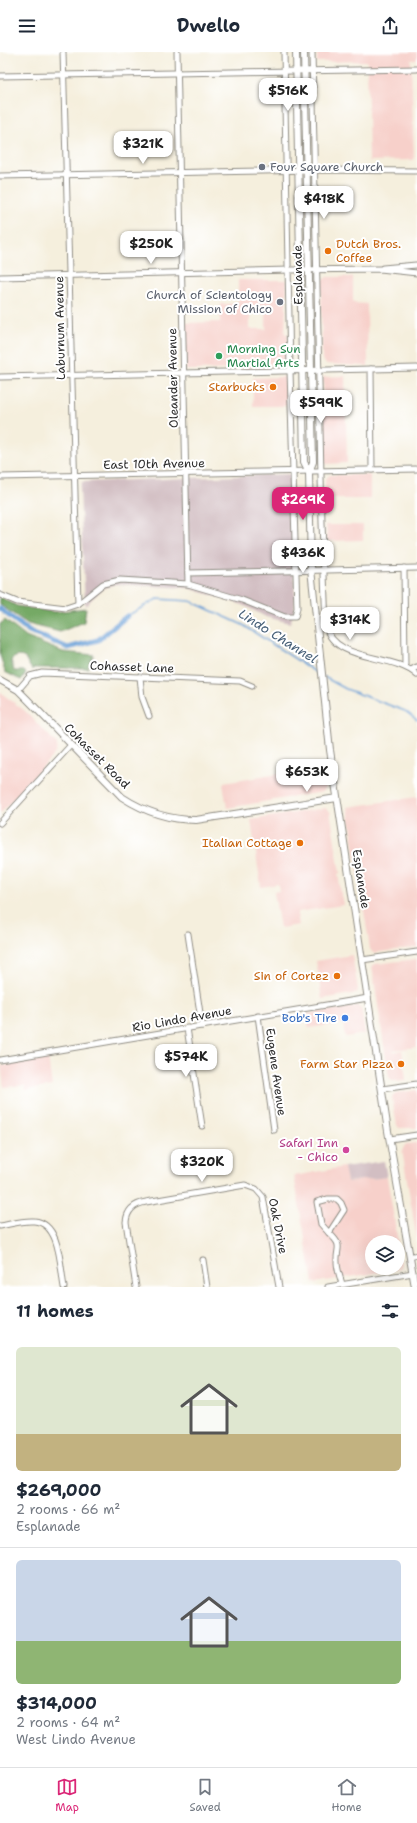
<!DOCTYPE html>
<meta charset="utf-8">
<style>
body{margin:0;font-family:"Shantell Sans",sans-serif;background:#f6f6f7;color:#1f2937;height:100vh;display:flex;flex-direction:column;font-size:15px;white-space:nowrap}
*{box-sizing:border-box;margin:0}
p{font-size:13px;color:#747a83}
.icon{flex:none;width:22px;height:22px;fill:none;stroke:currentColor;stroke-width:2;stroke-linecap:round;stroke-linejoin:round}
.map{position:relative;height:1235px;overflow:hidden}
.sheet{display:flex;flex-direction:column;background:#fff;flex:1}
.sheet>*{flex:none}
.tools{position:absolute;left:365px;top:1183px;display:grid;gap:8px}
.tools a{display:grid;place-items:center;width:40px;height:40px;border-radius:50%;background:#fff;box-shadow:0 4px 16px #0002;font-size:20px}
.price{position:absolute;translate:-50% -34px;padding:0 9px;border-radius:8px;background:#fff;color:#222;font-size:13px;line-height:26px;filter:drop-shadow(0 1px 2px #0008)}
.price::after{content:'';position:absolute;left:50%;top:24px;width:12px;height:9px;margin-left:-6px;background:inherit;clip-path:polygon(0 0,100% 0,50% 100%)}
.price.current{background:#db2777;color:#fff}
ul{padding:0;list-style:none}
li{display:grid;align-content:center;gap:8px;height:212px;padding:0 16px}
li+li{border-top:1px solid #e0e1e3}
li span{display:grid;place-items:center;height:124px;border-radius:6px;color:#555}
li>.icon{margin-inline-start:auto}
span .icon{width:72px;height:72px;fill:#fffc;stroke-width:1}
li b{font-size:17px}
h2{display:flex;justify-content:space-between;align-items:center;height:48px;padding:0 16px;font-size:17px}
header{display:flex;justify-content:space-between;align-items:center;height:52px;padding:0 16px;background:#fff;font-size:18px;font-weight:700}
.tabs{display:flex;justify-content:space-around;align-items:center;height:56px;border-top:1px solid #e0e1e3;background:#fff;font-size:11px;color:#747a83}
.tabs a{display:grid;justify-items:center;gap:2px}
.tabs .current{color:#db2777}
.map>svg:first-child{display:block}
.built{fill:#f7d0ca;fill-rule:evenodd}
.industrial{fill:#d2bec2}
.forest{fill:#75a965;stroke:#506a48}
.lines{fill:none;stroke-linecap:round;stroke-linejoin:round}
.stream{stroke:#6aa0d7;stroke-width:1.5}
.canal{stroke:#6aa0d7;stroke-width:5}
.minor-casing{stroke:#908d84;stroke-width:7}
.major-casing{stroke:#908d84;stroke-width:8}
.minor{stroke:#fff;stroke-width:5}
.major{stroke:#fff;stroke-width:6}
.worship-dot{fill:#6b7280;stroke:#fff;stroke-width:1.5}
.food-dot{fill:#e8710a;stroke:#fff;stroke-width:1.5}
.leisure-dot{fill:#2e9e5b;stroke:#fff;stroke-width:1.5}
.shop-dot{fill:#3f7fe0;stroke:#fff;stroke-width:1.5}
.hotel-dot{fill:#d1479c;stroke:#fff;stroke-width:1.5}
.labels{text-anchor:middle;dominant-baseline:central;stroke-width:4;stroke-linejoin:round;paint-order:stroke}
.worship-label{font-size:12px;fill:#5b616d;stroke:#fff;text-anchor:start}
.food-label{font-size:12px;fill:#c56008;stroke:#fff;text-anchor:end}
.street-label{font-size:12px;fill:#2b2b2b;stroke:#fff}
.leisure-label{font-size:12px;fill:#27864d;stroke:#fff;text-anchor:start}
.shop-label{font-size:12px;fill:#366cbe;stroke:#fff;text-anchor:end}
.hotel-label{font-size:12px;fill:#b23c85;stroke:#fff;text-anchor:end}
.water-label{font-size:13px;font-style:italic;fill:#476078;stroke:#fff}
</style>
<header><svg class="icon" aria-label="menu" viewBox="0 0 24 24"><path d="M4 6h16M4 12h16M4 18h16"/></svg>Dwello<svg class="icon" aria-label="share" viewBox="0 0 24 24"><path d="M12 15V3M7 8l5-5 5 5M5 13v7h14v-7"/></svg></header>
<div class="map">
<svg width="417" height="1235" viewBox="0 0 417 1235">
<rect width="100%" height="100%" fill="#fff"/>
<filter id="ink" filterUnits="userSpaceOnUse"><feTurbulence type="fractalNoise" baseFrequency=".025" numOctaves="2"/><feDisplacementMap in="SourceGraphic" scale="8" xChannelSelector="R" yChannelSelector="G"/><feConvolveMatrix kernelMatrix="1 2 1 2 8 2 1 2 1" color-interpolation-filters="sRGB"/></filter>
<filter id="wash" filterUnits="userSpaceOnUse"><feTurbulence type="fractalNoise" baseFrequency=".012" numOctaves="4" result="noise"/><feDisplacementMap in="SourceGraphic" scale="16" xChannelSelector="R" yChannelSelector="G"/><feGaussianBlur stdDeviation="0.9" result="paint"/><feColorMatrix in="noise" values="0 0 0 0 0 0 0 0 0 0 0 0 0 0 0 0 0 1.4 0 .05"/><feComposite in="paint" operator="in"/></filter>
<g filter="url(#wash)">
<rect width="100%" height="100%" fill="#f5efdd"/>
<g class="built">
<path d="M317 0H417V8H411L414 108 369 109 367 9 317 10Z"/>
<path d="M327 225H353V251L367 252 368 314 327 312 322 308 321 230Z"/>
<path d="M238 228H287L285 282H288V312H268V317L186 318 185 271 220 270V252H238ZM250 257H266V277H250Z"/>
<path d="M345 324 347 411 325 412 323 325Z"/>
<path d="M288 325V354H253V326Z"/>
<path d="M330 423H370V447H325V427Z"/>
<path d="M326 473H363V488L327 489Z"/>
<path d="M0 640 25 659 57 692 56 700 0 762Z"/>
<path d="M323 715 326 735 322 740 227 756 223 731Z"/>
<path d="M417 745V895L373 901 370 897 348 755Z"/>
<path d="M325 756 330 759 340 821 338 822 343 853 297 860 299 873 280 876 274 840 279 839 278 832 261 835 251 768Z"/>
<path d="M352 903 358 938 357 941 322 947 316 909Z"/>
<path d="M417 907V995L393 998 394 1000 402 998 406 1028 393 1029 389 1025 372 915 375 912Z"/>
<path d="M357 954 361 956 365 982 345 985 343 971 309 976 306 962Z"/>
<path d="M48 1006 52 1034 26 1038 25 1033 4 1035 1 1014Z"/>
<path d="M417 1038V1076H399L397 1073 392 1046 393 1043 396 1041Z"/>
<path d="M417 1091V1188L402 1098 406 1092Z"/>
<path d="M344 1115 347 1130 387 1125 398 1190H372V1216H398V1191L401 1215 399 1217 313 1231 294 1124Z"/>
</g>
<g class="industrial">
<path d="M291 422 295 550 294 561 290 571 266 565 243 553 188 536 115 532 102 537 85 554 80 436 82 430Z"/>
<path d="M384 1109 387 1125 347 1130 344 1115Z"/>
</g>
<g class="forest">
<path d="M0 545 17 554 55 560 86 556 84 570 60 580 28 572 0 553Z"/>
<path d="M5 568 26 585 63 600 94 603 89 611 88 616H34L32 618 25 606C20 603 15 604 11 608L14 619H24L26 621 21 628 5 620 0 603V572Z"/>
</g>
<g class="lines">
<g class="stream">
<path d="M127 564 157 547 190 549 243 573 320 623"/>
<path d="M324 625 346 637 405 659 417 668"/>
</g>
<path class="canal" d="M0 557 29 579 68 596 98 588 127 564"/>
</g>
</g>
<g filter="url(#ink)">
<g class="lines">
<defs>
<g id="minor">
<path d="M63 0 78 552"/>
<path d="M177 0 188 532"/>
<path d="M312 0 322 471 326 574C334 611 394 601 417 623"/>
<path d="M0 24 417 17"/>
<path d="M0 124 314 118 417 119"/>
<path d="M383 216 416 213"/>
<path d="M0 225 289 218 380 217 417 221"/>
<path d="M371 317 372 418"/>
<path d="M0 325 417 316"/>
<path d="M0 425 417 417"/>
<path d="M404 516 405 614"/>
<path d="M188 521 417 516"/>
<path d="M0 543 17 550 66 556 78 552 103 532 120 528 188 532 242 548 285 565H295L297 556 290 319 284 0"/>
<path d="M411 618 417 615"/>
<path d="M140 625 142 645 149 664"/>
<path d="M18 638 30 624 42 621 240 629 252 634"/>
<path d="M0 771 70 694"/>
<path d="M188 882 202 974"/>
<path d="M362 908 417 900"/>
<path d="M258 964 274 1078"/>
<path d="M187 976 202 1074"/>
<path d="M0 1008 368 946"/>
<path d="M382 1037 417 1032"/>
<path d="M390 1087 417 1083"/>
<path d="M328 1147H337L341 1151 344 1158 329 1181 321 1172 317 1150Z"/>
<path d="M0 1174C11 1172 23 1168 34 1169 61 1171 60 1215 64 1235"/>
<path d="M329 1181C344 1195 336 1195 337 1210 337 1217 340 1225 342 1232"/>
<path d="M410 1205 417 1203"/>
<path d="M203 1208 207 1235"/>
<path d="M136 1235 126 1170C127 1158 134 1152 146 1150L245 1133 256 1137 263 1145 279 1235"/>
<path d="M328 1235 413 1221"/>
</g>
<g id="major">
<path d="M296 0 304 410 309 420 311 517 330 698 388 1079 415 1235"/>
<path d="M304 0 313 410 309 420"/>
<path d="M0 628 18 638 27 647 122 745C145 760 168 768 196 768L337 746"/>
</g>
</defs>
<use href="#minor" class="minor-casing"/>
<use href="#major" class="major-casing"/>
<use href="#minor" class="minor"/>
<use href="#major" class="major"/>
</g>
</g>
<g class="worship-dot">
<circle cx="262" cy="115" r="4"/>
<circle cx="280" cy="250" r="4"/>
</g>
<g class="food-dot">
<circle cx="328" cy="199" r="4"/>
<circle cx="273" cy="335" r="4"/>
<circle cx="300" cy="791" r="4"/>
<circle cx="337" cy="924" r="4"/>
<circle cx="401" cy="1012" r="4"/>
</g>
<circle class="leisure-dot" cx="219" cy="304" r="4"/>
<circle class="shop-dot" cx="345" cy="966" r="4"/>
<circle class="hotel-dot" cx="346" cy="1098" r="4"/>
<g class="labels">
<g class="worship-label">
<text x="270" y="115">Four Square Church</text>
<text x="272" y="243" text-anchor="end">Church of Scientology<tspan x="272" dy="14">Mission of Chico</tspan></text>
</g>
<g class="food-label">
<text x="336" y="192" text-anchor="start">Dutch Bros.<tspan x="336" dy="14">Coffee</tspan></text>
<text x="265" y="335">Starbucks</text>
<text x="292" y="791">Italian Cottage</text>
<text x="329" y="924">Sin of Cortez</text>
<text x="393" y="1012">Farm Star Pizza</text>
</g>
<g class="street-label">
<text transform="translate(298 223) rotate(-91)">Esplanade</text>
<text transform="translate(60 276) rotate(-91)">Laburnum Avenue</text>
<text transform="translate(173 326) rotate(-91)">Oleander Avenue</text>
<text transform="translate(154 412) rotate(-1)">East 10th Avenue</text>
<text transform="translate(132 615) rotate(2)">Cohasset Lane</text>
<text transform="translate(97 704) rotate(45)">Cohasset Road</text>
<text transform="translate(361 827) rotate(81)">Esplanade</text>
<text transform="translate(182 967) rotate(-10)">Rio Lindo Avenue</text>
<text transform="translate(276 1020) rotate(82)">Eugene Avenue</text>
<text transform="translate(278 1174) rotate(79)">Oak Drive</text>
</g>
<g class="leisure-label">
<text x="227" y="297">Morning Sun<tspan x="227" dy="14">Martial Arts</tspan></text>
</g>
<g class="shop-label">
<text x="337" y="966">Bob's Tire</text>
</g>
<g class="hotel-label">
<text x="338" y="1091">Safari Inn<tspan x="338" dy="14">- Chico</tspan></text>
</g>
<g class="water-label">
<text transform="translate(278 584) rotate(32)">Lindo Channel</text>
</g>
</g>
</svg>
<div class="tools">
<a><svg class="icon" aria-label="layers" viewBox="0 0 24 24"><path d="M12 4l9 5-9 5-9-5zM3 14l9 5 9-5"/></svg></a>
</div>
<b class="price" style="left:288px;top:60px">$516K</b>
<b class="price" style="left:143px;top:113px">$321K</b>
<b class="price" style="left:324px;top:168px">$418K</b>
<b class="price" style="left:151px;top:213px">$250K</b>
<b class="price" style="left:321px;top:372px">$599K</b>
<b class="price current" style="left:303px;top:469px">$269K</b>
<b class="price" style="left:303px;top:522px">$436K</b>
<b class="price" style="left:350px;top:589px">$314K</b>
<b class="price" style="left:307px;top:741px">$653K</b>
<b class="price" style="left:186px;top:1026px">$574K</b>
<b class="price" style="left:202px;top:1131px">$320K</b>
</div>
<section class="sheet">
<h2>11 homes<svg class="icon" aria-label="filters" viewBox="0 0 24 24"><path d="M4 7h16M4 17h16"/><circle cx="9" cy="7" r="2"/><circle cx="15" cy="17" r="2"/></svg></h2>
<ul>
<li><span style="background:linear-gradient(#dfe7d0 70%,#c2b280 0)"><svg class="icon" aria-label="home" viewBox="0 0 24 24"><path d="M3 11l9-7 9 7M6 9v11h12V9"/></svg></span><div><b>$269,000</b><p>2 rooms · 66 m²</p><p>Esplanade</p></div></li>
<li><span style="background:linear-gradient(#c9d6e8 65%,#8fb573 0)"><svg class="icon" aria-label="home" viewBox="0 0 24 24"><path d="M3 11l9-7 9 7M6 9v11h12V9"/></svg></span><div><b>$314,000</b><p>2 rooms · 64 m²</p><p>West Lindo Avenue</p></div></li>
</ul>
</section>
<nav class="tabs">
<a class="current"><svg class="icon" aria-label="map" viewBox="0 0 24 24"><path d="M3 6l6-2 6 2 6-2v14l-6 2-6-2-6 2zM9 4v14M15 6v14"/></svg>Map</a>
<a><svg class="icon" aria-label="saved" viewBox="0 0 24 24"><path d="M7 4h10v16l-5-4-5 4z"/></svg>Saved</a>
<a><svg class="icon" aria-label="home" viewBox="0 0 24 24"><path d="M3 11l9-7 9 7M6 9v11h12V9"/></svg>Home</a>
</nav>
